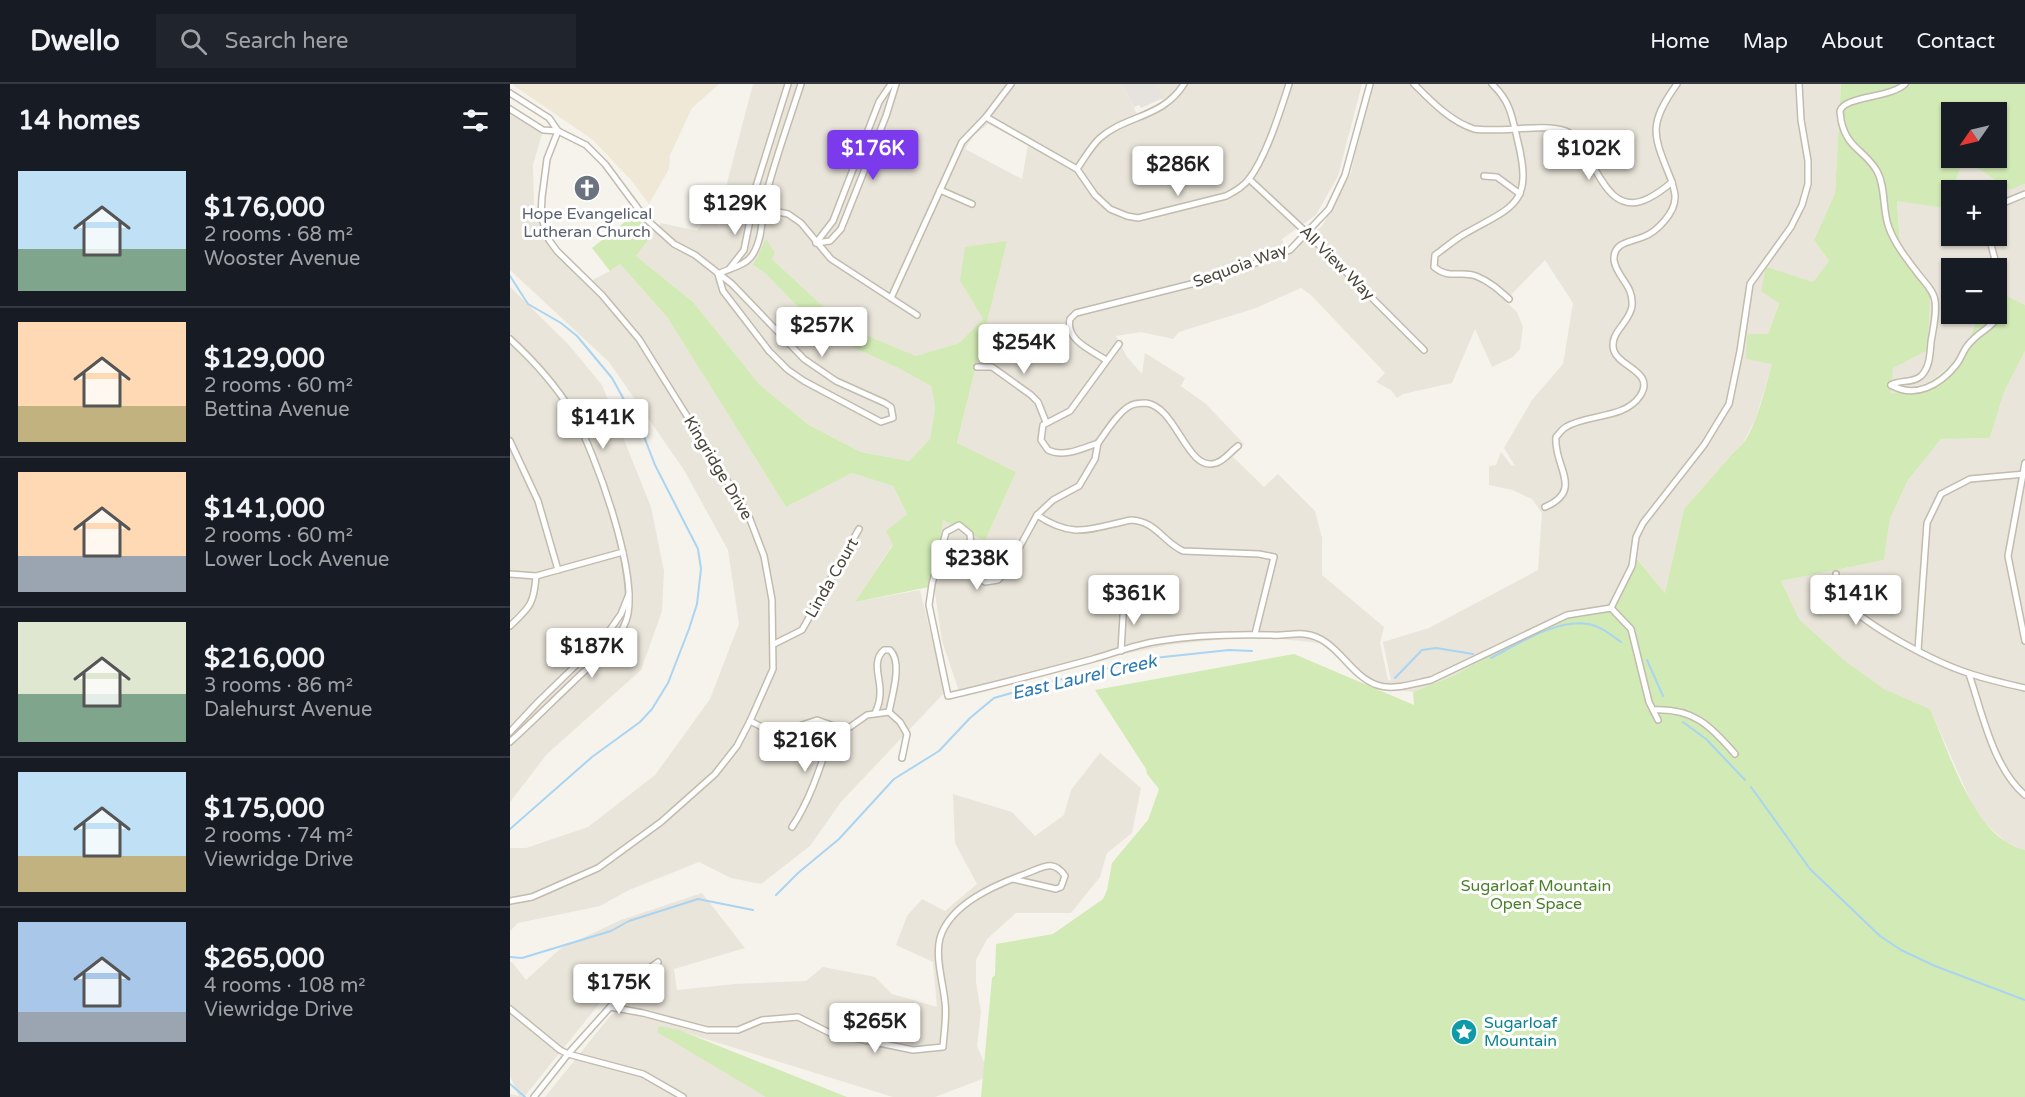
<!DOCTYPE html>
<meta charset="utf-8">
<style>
body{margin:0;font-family:"Varela Round",sans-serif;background:#20242c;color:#f1f3f6;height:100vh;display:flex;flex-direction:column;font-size:22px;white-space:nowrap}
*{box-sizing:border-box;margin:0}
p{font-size:20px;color:#9ea1a6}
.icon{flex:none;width:33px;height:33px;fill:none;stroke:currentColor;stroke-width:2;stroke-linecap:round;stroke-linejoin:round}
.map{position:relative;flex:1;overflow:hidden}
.details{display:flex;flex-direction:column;background:#171b24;width:510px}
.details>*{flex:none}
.needle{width:39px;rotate:236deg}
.tools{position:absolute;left:1431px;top:18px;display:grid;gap:12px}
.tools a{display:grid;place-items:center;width:66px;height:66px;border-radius:0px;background:#171b24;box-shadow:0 2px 4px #0004;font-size:30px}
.price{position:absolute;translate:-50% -51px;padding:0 14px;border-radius:6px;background:#fff;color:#222;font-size:20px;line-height:39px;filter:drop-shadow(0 2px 3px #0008)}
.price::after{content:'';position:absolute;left:50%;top:36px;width:18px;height:14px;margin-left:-9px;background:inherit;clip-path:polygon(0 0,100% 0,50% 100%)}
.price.current{background:#7c3aed;color:#fff}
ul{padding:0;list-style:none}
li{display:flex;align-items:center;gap:18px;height:150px;padding:0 18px}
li+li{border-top:2px solid #363941}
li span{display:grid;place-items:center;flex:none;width:168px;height:120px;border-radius:0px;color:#555}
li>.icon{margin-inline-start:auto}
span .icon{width:72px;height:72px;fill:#fffc;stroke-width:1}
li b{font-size:26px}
h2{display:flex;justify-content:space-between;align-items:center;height:72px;padding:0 18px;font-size:26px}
header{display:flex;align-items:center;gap:36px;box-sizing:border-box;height:84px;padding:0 30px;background:#171b24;border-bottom:2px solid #363941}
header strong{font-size:28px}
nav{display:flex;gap:33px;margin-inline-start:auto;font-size:21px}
.search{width:420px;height:54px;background:#20242c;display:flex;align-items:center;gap:15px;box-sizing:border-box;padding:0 21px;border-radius:0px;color:#9ea1a6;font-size:22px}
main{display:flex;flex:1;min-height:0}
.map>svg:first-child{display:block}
.residential{fill:#eae5da;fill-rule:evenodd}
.industrial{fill:#e6e2dd}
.education{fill:#efe8d6}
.green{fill:#d2eab5;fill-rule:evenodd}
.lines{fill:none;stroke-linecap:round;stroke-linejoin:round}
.stream{stroke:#a9d4f2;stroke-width:2}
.minor-casing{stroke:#c2bbae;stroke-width:8}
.minor{stroke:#fff;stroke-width:5}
.labels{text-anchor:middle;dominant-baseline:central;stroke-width:6;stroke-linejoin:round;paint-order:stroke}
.worship-label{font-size:16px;fill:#5b616d;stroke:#fff}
.street-label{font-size:16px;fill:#4b4439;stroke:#fff}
.park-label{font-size:16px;fill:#4a7f2a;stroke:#fff}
.culture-label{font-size:16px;fill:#0d838f;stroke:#fff;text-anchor:start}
.water-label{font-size:18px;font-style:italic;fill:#2e7ab2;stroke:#fff}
</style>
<header>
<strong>Dwello</strong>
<div class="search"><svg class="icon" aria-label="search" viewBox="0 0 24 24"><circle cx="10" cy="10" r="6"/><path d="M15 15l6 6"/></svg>Search here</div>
<nav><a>Home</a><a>Map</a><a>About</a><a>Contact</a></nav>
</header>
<main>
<section class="details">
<h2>14 homes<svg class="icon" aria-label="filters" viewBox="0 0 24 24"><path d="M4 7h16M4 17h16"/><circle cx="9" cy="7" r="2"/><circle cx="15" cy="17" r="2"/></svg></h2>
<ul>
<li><span style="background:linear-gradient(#bfe0f5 65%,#7fa58c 0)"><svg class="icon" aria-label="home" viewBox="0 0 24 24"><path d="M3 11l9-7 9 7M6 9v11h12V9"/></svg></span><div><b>$176,000</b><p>2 rooms · 68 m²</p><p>Wooster Avenue</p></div></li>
<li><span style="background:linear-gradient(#ffd9b3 70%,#c2b280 0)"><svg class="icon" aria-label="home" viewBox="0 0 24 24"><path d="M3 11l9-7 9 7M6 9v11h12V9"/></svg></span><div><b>$129,000</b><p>2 rooms · 60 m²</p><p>Bettina Avenue</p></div></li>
<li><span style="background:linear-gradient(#ffd9b3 70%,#9aa5b1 0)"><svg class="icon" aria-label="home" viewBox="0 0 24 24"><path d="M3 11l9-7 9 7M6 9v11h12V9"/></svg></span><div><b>$141,000</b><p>2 rooms · 60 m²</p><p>Lower Lock Avenue</p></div></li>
<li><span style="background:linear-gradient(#dfe7d0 60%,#7fa58c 0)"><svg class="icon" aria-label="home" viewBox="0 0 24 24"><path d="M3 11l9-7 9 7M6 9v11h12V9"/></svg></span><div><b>$216,000</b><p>3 rooms · 86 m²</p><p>Dalehurst Avenue</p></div></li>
<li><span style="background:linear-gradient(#bfe0f5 70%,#c2b280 0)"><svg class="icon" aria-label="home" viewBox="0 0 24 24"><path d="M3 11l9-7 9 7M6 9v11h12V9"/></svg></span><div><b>$175,000</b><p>2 rooms · 74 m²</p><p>Viewridge Drive</p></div></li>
<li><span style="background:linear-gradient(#a9c7e8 75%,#9aa5b1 0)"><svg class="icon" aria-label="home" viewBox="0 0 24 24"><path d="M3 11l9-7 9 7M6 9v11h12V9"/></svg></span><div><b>$265,000</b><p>4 rooms · 108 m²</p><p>Viewridge Drive</p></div></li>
</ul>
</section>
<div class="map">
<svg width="1515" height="1013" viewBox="0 0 1515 1013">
<rect width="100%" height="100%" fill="#f6f3ec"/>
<g class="residential">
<path d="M243 0H612L627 30 653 17 646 0H852L828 92 806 131 772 155 778 170 812 142 841 89 852 35 862 0H1331L1325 109 1304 156 1319 177 1303 198 1256 184 1269 218 1258 250H1238L1262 280 1246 334 1231 363 1224 368 1174 425 1155 509 1123 470 1114 494 1099 521 1056 528 945 591 903 608 857 602 828 572 809 559 743 552 658 561 610 571 539 591 451 613 432 557 424 502 433 436 475 457 506 388 447 360 496 158 450 197 473 235 449 259 406 272 363 254 316 225 262 175 256 156 244 182 256 190 291 226 341 262 388 284 421 302 425 323 420 355 399 377 351 368 299 341 250 301 183 218 126 172 151 139 187 147 195 135 210 141 218 95ZM478 40 518 61 512 95 455 65 464 51ZM1035 176 1063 219 1053 280 1022 316 994 364 1005 382 1001 381 991 368 986 381 979 382V401L1002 406 1022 415 1032 429 1028 486 919 544 873 558 881 597 878 596 870 559 874 543 812 491V454L805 427 768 390 754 403 723 373 734 360 696 320 671 302 675 294 635 269 632 290 617 273 606 252 631 248 663 255 669 248 746 224 791 204 801 211 875 289 866 298 881 306 887 314 893 310 942 299 965 245 982 283 1003 273 1010 265 1013 243 1007 228 995 217Z"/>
<path d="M0 28 32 50 23 81 24 122 37 159 75 200 100 187 110 180 157 233 276 423 342 389 383 402 397 430 377 447 383 460 345 518 410 506 435 608 331 718 300 762 251 800 221 794 189 778 119 806 90 822 8 839 0 847V764H16L78 743 145 691 200 615 229 540 218 466 174 386 99 278 0 186Z"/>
<path d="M1454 75 1500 106 1515 100V221L1487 207 1486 184H1442V230H1468L1466 242 1446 276 1420 298 1381 310 1390 161 1387 116 1435 124 1442 107V152H1486V106H1442Z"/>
<path d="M0 203 58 260 92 301 141 423 154 487 152 527 131 586 37 670 0 718Z"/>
<path d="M1515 267V766L1497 759 1476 740 1463 722 1420 625 1374 605 1334 576 1289 535 1271 497 1374 476 1380 435 1398 396 1431 355 1480 354 1494 308Z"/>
<path d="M590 669 631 704 622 749 597 769 590 793 561 829H506L477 855 466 876V898L471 928 467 962 480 992 425 1013H383L170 947 265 1013H35L100 932 118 919 94 914 14 1013H0V1010L9 1012 0 992V878H2L16 896 51 864 111 836 192 809 235 864 164 885 167 906 225 900 296 897 313 883 365 893 382 910 427 923 423 878 386 861 397 832 412 815 435 827 467 800 445 759 443 710 502 728 525 752 554 731 561 706Z"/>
</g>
<path class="industrial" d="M612 0H646L653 14 631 24 629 21 624 23Z"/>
<path class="education" d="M4 0H209L182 24 160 71 159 85 139 120 121 96 83 56 3 1Z"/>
<g class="green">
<path d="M1331 0H1515V100L1500 106 1454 75 1435 124 1387 117 1390 161 1420 208 1418 266 1383 284 1381 310C1393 306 1410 304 1421 297 1444 283 1463 255 1468 230H1486L1487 207 1515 221V267L1494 308 1480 354 1431 355 1398 396 1380 435 1374 476 1271 497 1289 535 1334 576 1374 605 1420 625C1437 663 1460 738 1498 759 1503 762 1509 764 1515 766V1013H471L482 894 485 891 486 860 543 850 593 815 597 806 602 779 638 736 649 705 637 690 636 685 585 606 784 570 904 621 903 608 945 591 1056 528 1099 521 1114 494 1122 469 1155 509 1174 425 1224 368C1245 355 1255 303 1262 280L1236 275 1237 250H1258L1269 219 1251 207 1256 183 1303 198 1319 177 1304 156 1325 109ZM1442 28H1486V74H1442Z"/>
<path d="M125 130 142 151 126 172 183 218 250 301 299 341 351 368 399 377 420 355 425 323 421 302 388 284 341 262 291 226 256 190 243 181 256 155 265 169 262 175 316 225 363 254 406 272 449 259 473 235 450 197 455 163 497 157 447 359 506 388 475 457 433 436 424 502 345 518 383 461 376 447 397 430 383 402 342 389 276 423 157 233 110 180 100 187 82 164Z"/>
<path d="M149 942 169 946 337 1013H256L147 948Z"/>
</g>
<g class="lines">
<g class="stream">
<path d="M0 192 18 220 51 239 67 252 102 294 133 350 145 381 188 465 191 485 187 520 179 545 158 599 142 625 130 638 82 673 0 745"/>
<path d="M981 574C1008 560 1046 535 1078 540 1090 542 1101 551 1111 558"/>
<path d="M1137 576 1153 612"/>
<path d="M885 594 912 566 926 564 963 570"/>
<path d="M1173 638 1196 655 1235 696"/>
<path d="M1241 703 1300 785 1370 852 1391 866 1425 882 1515 916"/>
<path d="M266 811 288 789 329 755 384 695 429 667 460 634 484 614 540 598 644 574 719 566 742 567"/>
<path d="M0 873 12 874 101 847 119 837 188 815 243 826"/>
<path d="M0 1000 15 1013"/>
</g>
<defs>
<g id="minor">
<path d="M904 0C922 18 940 37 964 45 992 49 1032 39 1056 47 1062 49 1065 54 1069 59 1087 81 1099 135 1139 114 1147 110 1155 104 1162 98 1144 52 1136 43 1167 0"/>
<path d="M982 0C1001 18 1002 33 1008 58 1023 120 1004 122 956 149 945 155 935 164 925 171L924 183C940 196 950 186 966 192 979 197 989 206 999 215"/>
<path d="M0 9 39 34 48 47"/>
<path d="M0 25 33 46 48 47 76 61 95 80 135 134 164 160 185 171 222 200 294 275 326 297 375 319 381 323 383 334 371 338 294 297 278 286 259 267 213 207 208 190"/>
<path d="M476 33 567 85 585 111 600 125 617 132 628 134 716 112C724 108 733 103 739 95 756 73 770 28 779 0"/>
<path d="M567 85C574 75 581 62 590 54 616 31 653 34 674 0"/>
<path d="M974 92 987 93 1010 110"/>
<path d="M739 95 797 149 914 266"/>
<path d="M430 106 462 120"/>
<path d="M1486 122 1515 110"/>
<path d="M242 126 254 125 278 130 291 139 321 175 407 231"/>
<path d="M306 159 320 157 331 145 376 32 386 0"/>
<path d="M306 159 323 137 369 18 381 0"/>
<path d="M220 184 234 166 242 126 243 112 278 0"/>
<path d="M208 190C220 184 236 182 243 170 254 152 251 130 256 111 266 73 279 37 291 0"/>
<path d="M381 214 452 58 476 33 501 0"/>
<path d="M0 255C24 277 45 300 62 328 85 367 131 495 116 537 107 562 81 580 63 598 42 618 21 639 0 658"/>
<path d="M609 260 560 327 533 341 531 356 538 366C554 374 573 364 588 359L585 375 569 402 543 416 527 431 497 486 488 496 475 498 466 492 462 476 460 450 449 441 436 448 422 500 419 521 438 612C486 601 535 588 583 575 604 569 627 560 649 557 686 551 724 550 762 551 772 552 783 549 794 550 827 553 838 591 867 601 883 607 905 599 921 596L1057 531 1101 524"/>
<path d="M596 276C581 266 555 256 560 235L566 229 705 194 780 166 819 125 835 91 860 0"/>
<path d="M467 283H482L521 311 528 318 536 338"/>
<path d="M1381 301C1390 295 1402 300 1411 292 1420 283 1420 270 1421 258 1423 245 1427 230 1425 217 1424 206 1412 196 1406 187 1396 174 1385 160 1379 144 1372 126 1376 103 1367 87 1354 65 1337 65 1331 36 1331 34 1330 29 1330 27 1334 12 1381 14 1395 0"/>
<path d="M1381 301C1405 315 1430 301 1446 281 1451 275 1453 267 1458 261 1472 243 1487 245 1492 220 1497 197 1481 174 1480 152"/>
<path d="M0 357 28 417 48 486"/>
<path d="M588 359C597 347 606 331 618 323 624 319 630 319 636 319 667 323 677 389 706 379 714 377 721 367 728 362"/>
<path d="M1515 379 1498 472 1515 557"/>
<path d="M1035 423C1075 406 1043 382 1046 353 1049 350 1052 345 1056 343 1077 330 1115 335 1130 312 1146 288 1109 283 1104 267 1098 249 1120 239 1122 222 1124 201 1106 193 1104 176 1103 158 1121 158 1133 153 1147 148 1166 128 1165 112 1165 108 1163 103 1162 98"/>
<path d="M527 431C564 456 581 444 621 436 646 437 653 458 673 467L749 470 764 473 745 550"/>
<path d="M0 490 26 492 113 468"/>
<path d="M1326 490C1325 500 1326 508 1333 516 1357 543 1426 579 1461 590 1479 596 1497 600 1515 604"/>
<path d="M1101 524 1122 482 1126 453 1133 439 1194 361 1219 320 1230 267 1240 200 1281 143 1292 121 1298 100V77L1291 36 1289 0"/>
<path d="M1101 524 1121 545 1139 618 1148 636"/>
<path d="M0 542C20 523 24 520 26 492"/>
<path d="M264 560 292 546 349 445"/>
<path d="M1408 566 1417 439 1431 410 1460 395 1515 390"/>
<path d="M611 567 614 515"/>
<path d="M1459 590C1472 628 1483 684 1515 711"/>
<path d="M1143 626C1183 624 1200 641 1225 670"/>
<path d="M365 629C368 623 370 617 370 609 371 595 361 577 374 566H380C393 578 382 611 379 628"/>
<path d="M240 637 252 643 271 648 307 636 324 642 340 643 357 631 379 628 390 638 397 650 392 674"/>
<path d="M0 648 28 618 95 553 111 530 119 510"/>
<path d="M282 743C302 713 312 677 324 642"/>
<path d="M0 817 22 813 88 784 151 738 205 690 227 662 240 637 263 585 262 516 254 472 238 430 129 255 92 211 47 167 39 156 31 132 32 113 37 75 48 47"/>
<path d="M100 923 133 929 197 946H228L252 936 288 933 320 949 403 966 433 963C434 948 437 932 435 918 433 898 425 873 430 854 440 820 485 801 515 790 532 784 543 774 555 792L551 803 546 805 503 795"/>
<path d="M0 925 50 966 58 970 133 990 173 1013"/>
<path d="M24 1013 58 970 127 893 148 878"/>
</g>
</defs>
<use href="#minor" class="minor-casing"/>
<use href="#minor" class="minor"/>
</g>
<defs>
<symbol id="church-disc" viewBox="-11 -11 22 22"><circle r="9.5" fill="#6b7280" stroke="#fff"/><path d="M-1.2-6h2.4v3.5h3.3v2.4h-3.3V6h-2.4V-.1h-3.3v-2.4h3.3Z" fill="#fff"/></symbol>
<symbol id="sight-disc" viewBox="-11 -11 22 22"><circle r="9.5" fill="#0f9aa8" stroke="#fff"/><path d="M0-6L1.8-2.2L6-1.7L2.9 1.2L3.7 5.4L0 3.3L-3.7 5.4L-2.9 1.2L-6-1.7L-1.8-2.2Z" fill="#fff"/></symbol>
</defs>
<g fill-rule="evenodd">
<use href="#church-disc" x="62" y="89" width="30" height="30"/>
<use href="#sight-disc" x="939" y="933" width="30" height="30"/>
</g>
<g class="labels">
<g class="worship-label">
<text x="77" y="130">Hope Evangelical<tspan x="77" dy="18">Lutheran Church</tspan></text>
</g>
<g class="street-label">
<text transform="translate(827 179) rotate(45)">All View Way</text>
<text transform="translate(730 182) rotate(-20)">Sequoia Way</text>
<text transform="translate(208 384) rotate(59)">Kingridge Drive</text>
<text transform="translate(322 494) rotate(-60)">Linda Court</text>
</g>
<g class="park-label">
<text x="1026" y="802">Sugarloaf Mountain<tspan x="1026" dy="18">Open Space</tspan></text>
</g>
<g class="culture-label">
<text x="974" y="939">Sugarloaf<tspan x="974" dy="18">Mountain</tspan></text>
</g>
<g class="water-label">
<text transform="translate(574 593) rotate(-13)">East Laurel Creek</text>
</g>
</g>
</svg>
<div class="tools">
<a><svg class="needle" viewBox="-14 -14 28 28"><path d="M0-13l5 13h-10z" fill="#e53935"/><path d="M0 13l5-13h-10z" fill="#9ea1a6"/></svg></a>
<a>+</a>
<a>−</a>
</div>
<b class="price current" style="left:363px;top:97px">$176K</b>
<b class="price" style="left:1079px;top:97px">$102K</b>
<b class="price" style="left:668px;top:113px">$286K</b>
<b class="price" style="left:225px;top:152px">$129K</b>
<b class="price" style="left:312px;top:274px">$257K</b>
<b class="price" style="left:514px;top:291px">$254K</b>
<b class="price" style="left:93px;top:366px">$141K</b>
<b class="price" style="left:467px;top:507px">$238K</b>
<b class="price" style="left:624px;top:542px">$361K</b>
<b class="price" style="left:1346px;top:542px">$141K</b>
<b class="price" style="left:82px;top:595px">$187K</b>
<b class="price" style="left:295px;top:689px">$216K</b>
<b class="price" style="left:109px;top:931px">$175K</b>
<b class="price" style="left:365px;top:970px">$265K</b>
</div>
</main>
